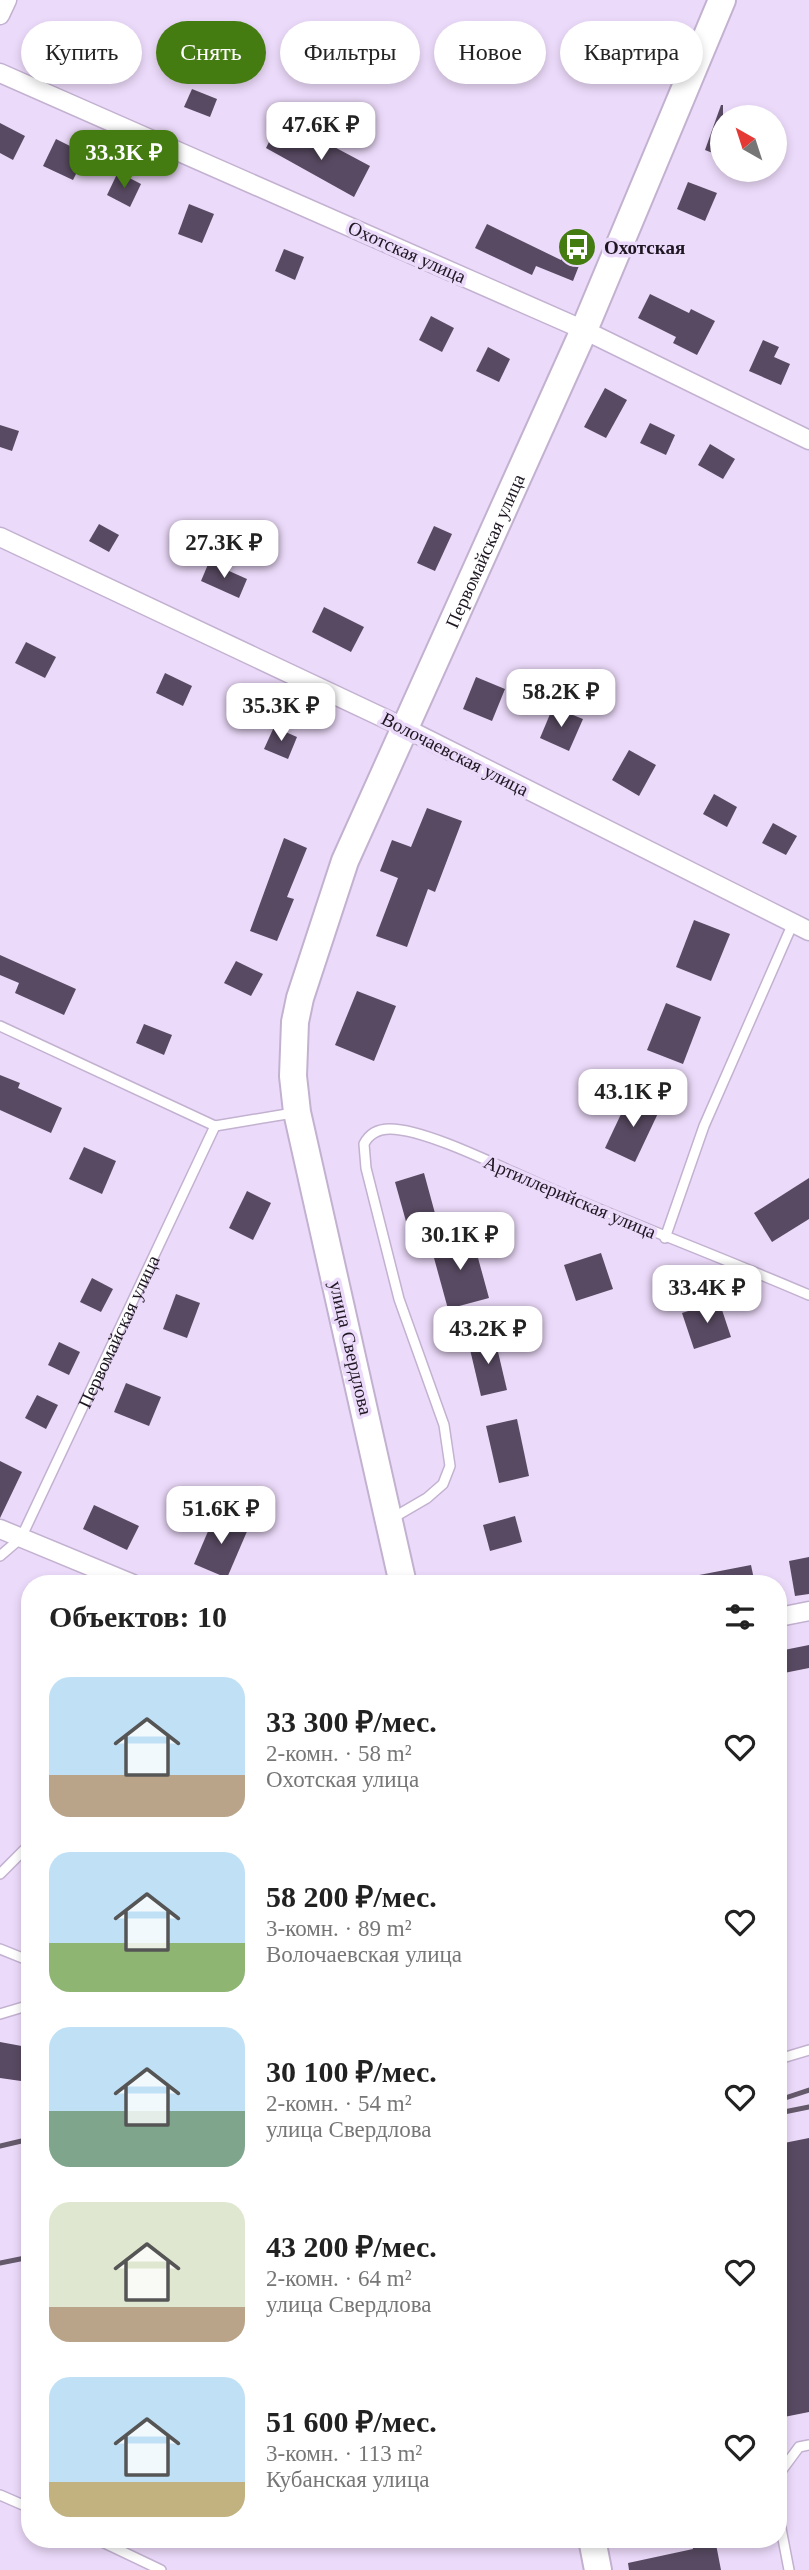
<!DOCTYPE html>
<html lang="ru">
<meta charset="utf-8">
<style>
body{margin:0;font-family:"Times New Roman",serif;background:#f2f2f2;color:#222;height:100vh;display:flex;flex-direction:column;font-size:26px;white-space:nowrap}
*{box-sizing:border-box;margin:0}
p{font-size:23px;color:#767676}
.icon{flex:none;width:38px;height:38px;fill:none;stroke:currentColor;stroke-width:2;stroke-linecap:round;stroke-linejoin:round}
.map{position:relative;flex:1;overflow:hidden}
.details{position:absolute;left:21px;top:1575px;width:766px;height:973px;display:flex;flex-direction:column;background:#fff;border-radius:28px;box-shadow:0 4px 10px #0003}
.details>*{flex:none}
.guide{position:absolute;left:21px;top:21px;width:768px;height:63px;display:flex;gap:14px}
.needle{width:46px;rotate:321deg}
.tools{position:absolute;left:710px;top:105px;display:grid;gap:14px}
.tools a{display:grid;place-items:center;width:77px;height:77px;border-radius:50%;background:#fff;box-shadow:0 4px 10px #0003;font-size:35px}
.price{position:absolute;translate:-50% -60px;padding:0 16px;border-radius:14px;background:#fff;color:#222;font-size:23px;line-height:46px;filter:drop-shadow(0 2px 4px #0008)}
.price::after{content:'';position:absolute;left:50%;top:42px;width:21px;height:16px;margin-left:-10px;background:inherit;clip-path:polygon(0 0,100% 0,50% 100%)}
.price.active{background:#457c12;color:#fff}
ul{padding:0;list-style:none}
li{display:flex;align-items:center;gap:21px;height:175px;padding:0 28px}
li span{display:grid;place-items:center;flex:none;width:196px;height:140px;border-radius:21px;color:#555}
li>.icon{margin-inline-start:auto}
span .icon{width:84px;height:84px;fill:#fffc;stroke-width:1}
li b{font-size:30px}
h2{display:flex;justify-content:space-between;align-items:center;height:84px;padding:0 28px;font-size:30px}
.pill{padding:0 24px;border-radius:32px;background:#fff;box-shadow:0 4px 10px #0003;font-size:24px;line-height:63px}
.pill.active{background:#457c12;color:#fff}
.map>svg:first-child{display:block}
.building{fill:#584a62}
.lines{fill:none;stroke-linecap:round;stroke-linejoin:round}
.service-casing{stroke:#c3b1d0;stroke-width:12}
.minor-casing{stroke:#c3b1d0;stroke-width:21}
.secondary-casing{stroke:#c3b1d0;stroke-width:30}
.service{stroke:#fff;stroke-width:9}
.minor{stroke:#fff;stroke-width:18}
.secondary{stroke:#fff;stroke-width:26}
.rail{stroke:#655a6c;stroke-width:5}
.labels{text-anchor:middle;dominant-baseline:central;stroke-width:7;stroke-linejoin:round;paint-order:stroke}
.poi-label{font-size:19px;font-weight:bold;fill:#1e1722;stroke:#ecdafa;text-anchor:start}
.street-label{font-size:19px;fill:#1e1722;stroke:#ecdafa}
</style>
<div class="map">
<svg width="809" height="2570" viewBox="0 0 809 2570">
<rect width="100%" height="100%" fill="#ecdafa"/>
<g class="building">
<path d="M52 34 74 44 64 60 45 51Z"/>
<path d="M99 50 117 57 110 75 91 67Z"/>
<path d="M192 89 217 99 210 117 184 107Z"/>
<path d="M721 105H723V157L705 150Z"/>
<path d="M0 123 25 136 13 160 0 153Z"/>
<path d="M276 128 320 151 325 142 370 166 354 197 266 148Z"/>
<path d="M56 139 86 154 73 180 43 166Z"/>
<path d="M118 172 141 184 130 207 107 195Z"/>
<path d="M688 182 717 193 705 221 677 209Z"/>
<path d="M189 204 214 214 202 243 178 234Z"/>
<path d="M487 224 561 260 564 251 582 258 573 281 536 266 532 275 475 248Z"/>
<path d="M284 249 304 257 295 280 275 271Z"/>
<path d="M650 294 689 313 691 309 715 321 697 355 673 343 676 337 638 318Z"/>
<path d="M431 316 454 328 442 352 419 340Z"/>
<path d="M763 340 779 347 774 357 790 364 781 385 749 371Z"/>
<path d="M488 347 510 359 499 382 476 371Z"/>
<path d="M605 388 627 400 606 438 584 427Z"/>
<path d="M650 423 675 435 666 455 640 443Z"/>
<path d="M0 425 19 431 12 451 0 447Z"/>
<path d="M710 444 735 459 723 479 698 465Z"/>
<path d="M99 524 119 535 109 552 89 541Z"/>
<path d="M434 526 452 534 435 571 417 563Z"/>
<path d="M209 562 247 579 239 598 201 581Z"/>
<path d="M324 607 364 627 351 652 312 632Z"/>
<path d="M26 642 56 657 45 678 15 663Z"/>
<path d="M165 673 192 686 183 706 156 693Z"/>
<path d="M476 677 505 689 492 721 463 709Z"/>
<path d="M553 707 583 719 569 751 540 738Z"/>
<path d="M274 727 297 737 288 759 264 749Z"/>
<path d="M629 750 656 765 639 796 612 780Z"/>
<path d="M714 794 737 807 727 827 703 814Z"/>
<path d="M427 808 462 821 435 892 428 889 407 947 376 936 398 878 380 871 392 840 411 847Z"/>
<path d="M773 823 797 836 786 855 762 843Z"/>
<path d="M284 838 307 848 287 897 294 899 277 941 250 931Z"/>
<path d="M694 920 730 934 711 981 676 967Z"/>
<path d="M0 955 76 989 64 1015 15 993 19 983 0 975Z"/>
<path d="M236 961 263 974 251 996 224 983Z"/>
<path d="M357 991 396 1006 374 1061 335 1045Z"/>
<path d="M666 1003 701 1017 683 1064 647 1050Z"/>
<path d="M144 1024 172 1035 164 1055 136 1043Z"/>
<path d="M0 1075 20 1083 18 1088 62 1108 51 1133 0 1110Z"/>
<path d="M630 1095 660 1109 635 1162 605 1148Z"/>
<path d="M84 1147 116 1161 102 1194 69 1179Z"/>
<path d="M424 1173 436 1217 407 1225 395 1182Z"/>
<path d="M809 1178V1219L772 1242 754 1213Z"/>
<path d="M247 1191 271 1203 253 1240 229 1228Z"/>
<path d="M472 1236 489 1298 448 1309 431 1247Z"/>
<path d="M601 1253 613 1289 576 1301 564 1265Z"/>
<path d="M92 1278 113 1289 101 1312 80 1302Z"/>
<path d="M176 1294 200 1303 187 1338 163 1329Z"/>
<path d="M719 1301 731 1337 694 1349 682 1313Z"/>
<path d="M494 1335 507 1390 481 1396 468 1341Z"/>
<path d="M59 1342 80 1352 69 1375 48 1365Z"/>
<path d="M126 1383 161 1397 149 1426 114 1412Z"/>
<path d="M37 1395 58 1405 46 1429 25 1418Z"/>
<path d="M517 1419 529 1476 499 1483 486 1426Z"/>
<path d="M0 1461 22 1472 0 1518Z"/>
<path d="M94 1505 139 1526 127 1550 83 1529Z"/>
<path d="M215 1515 248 1529 227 1578 194 1564Z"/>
<path d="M515 1516 522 1542 490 1551 483 1525Z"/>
<path d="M809 1557V1594L795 1596 789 1561Z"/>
<path d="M751 1565 755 1584H695L694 1576Z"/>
<path d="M809 1645V1668L779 1674V1651Z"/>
<path d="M0 2042 27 2047 21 2081 0 2078Z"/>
<path d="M809 2138V2412L779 2418V2144Z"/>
<path d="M691 2539H715L721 2570H629L628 2563 693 2549Z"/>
</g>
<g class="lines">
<defs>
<g id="service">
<path d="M0 1026 215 1126 293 1113"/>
<path d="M665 1238 704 1126 793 923"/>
<path d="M391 1519 427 1498 443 1484 450 1466 444 1425 399 1299 366 1168 364 1144C369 1134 378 1129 390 1129 428 1129 510 1172 549 1188 635 1225 723 1258 809 1295"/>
<path id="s1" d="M0 1556 21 1538 215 1126"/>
<path d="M0 1874 30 1844"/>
<path d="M0 1949 30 1961"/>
<path d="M0 2014 30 2005"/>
<path d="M779 2059 809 2050"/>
<path d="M779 2474 799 2447 809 2445"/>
<path d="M0 2495 30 2508"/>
<path d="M779 2518 789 2570"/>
<path d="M96 2539 161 2570"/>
</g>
<g id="minor">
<path d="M0 15 7 0"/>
<path d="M0 73 584 330 809 440"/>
<path d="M0 537 405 728 809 931"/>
<path d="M0 1529 133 1584"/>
<path d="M779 1617 809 1611"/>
</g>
<g id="secondary">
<path id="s2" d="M403 1584 297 1112 293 1076 295 1022 300 998 345 861 584 330 722 0"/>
<path d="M592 2539 598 2570"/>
</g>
</defs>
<use href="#service" class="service-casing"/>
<use href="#minor" class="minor-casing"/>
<use href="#secondary" class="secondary-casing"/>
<use href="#service" class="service"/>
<use href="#minor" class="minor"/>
<use href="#secondary" class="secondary"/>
<g class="rail">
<path d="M779 2100 809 2090"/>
<path d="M779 2113 809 2107"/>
<path d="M0 2146 30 2139"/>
<path d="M0 2263 30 2257"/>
</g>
</g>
<defs>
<symbol id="bus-disc" viewBox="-11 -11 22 22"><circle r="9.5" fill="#457c12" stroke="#ecdafa"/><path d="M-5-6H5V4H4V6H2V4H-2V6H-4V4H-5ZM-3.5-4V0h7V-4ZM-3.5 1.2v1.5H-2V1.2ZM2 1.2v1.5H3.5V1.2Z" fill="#fff"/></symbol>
</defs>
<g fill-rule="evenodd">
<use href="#bus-disc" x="555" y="225" width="44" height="44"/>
</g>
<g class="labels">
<g class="poi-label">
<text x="604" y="247">Охотская</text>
</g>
<g class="street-label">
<text transform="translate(407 252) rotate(24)">Охотская улица</text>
<text stroke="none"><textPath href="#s2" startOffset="1083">Первомайская улица</textPath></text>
<text transform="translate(455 754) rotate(27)">Волочаевская улица</text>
<text transform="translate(570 1197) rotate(23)">Артиллерийская улица</text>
<text stroke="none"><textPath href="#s1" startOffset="256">Первомайская улица</textPath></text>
<text transform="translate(351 1348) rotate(77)">улица Свердлова</text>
</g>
</g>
</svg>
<div class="tools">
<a><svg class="needle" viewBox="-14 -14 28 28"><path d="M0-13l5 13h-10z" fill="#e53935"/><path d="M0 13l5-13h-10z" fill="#767676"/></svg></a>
</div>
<b class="price" style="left:321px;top:162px">47.6K ₽</b>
<b class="price active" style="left:124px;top:190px">33.3K ₽</b>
<b class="price" style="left:224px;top:580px">27.3K ₽</b>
<b class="price" style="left:561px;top:729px">58.2K ₽</b>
<b class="price" style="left:281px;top:743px">35.3K ₽</b>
<b class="price" style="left:633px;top:1129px">43.1K ₽</b>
<b class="price" style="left:460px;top:1272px">30.1K ₽</b>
<b class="price" style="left:707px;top:1325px">33.4K ₽</b>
<b class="price" style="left:488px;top:1366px">43.2K ₽</b>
<b class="price" style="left:221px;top:1546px">51.6K ₽</b>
<div class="guide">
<a class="pill">Купить</a>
<a class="pill active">Снять</a>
<a class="pill">Фильтры</a>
<a class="pill">Новое</a>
<a class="pill">Квартира</a>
</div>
<section class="details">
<h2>Объектов: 10<svg class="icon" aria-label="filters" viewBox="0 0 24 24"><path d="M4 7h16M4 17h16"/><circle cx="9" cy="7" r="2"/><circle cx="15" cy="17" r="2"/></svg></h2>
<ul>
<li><span style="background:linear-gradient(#bfe0f5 70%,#b9a48a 0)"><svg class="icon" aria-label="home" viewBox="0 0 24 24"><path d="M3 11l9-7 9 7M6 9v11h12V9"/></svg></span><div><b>33 300 ₽/мес.</b><p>2-комн. · 58 m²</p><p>Охотская улица</p></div><svg class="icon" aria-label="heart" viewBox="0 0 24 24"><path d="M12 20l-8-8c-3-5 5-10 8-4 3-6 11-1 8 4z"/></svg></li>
<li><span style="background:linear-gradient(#bfe0f5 65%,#8fb573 0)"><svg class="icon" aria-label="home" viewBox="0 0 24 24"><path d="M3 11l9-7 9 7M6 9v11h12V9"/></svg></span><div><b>58 200 ₽/мес.</b><p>3-комн. · 89 m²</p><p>Волочаевская улица</p></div><svg class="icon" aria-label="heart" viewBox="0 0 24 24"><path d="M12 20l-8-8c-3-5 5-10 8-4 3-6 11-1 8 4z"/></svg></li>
<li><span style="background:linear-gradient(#bfe0f5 60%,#7fa58c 0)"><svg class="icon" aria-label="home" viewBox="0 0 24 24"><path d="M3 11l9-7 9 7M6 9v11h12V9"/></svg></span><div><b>30 100 ₽/мес.</b><p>2-комн. · 54 m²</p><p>улица Свердлова</p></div><svg class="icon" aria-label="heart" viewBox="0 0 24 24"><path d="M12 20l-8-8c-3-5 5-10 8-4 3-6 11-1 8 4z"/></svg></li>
<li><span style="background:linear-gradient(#dfe7d0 75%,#b9a48a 0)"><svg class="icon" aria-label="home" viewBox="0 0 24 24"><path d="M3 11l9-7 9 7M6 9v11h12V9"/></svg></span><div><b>43 200 ₽/мес.</b><p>2-комн. · 64 m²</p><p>улица Свердлова</p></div><svg class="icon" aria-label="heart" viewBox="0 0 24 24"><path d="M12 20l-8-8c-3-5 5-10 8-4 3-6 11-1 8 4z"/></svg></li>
<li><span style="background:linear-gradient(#bfe0f5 75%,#c2b280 0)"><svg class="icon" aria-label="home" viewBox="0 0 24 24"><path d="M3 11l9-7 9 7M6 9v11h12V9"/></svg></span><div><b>51 600 ₽/мес.</b><p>3-комн. · 113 m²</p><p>Кубанская улица</p></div><svg class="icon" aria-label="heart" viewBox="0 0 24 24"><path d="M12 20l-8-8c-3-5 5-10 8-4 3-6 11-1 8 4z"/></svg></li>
</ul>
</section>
</div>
